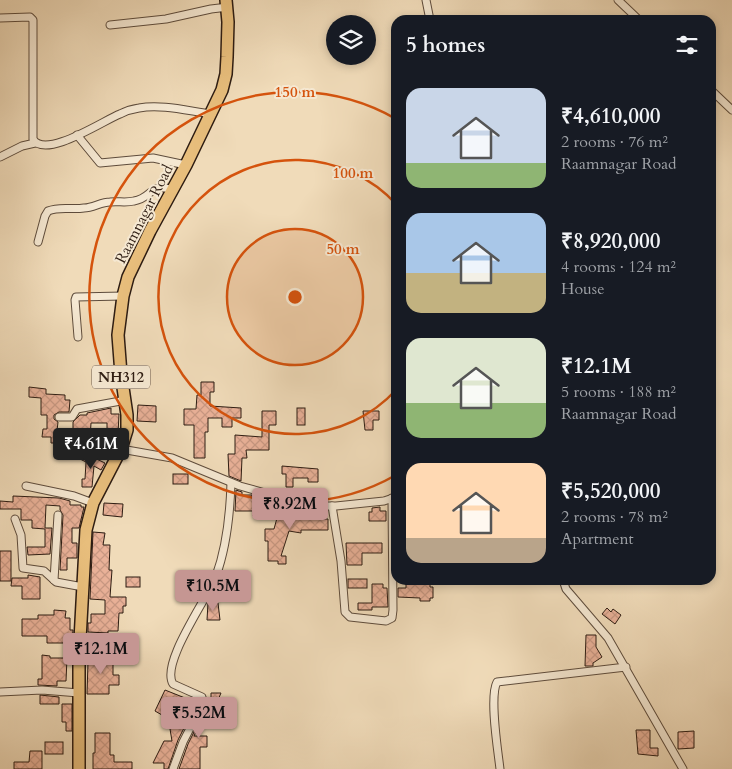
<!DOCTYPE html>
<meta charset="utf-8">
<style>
body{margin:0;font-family:Cardo,serif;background:#242831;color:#f1f3f6;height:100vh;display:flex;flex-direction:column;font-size:19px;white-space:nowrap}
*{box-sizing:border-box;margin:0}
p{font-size:16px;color:#9ea1a6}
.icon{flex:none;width:28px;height:28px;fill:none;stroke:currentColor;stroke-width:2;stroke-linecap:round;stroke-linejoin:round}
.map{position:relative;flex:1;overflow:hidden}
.side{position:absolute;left:391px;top:15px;width:325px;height:570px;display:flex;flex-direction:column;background:#171b24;border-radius:15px;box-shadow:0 2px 8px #0003}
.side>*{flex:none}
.fabs{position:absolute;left:326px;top:15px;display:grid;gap:10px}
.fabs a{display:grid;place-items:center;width:50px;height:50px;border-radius:50%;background:#171b24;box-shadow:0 2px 8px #0003;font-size:25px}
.price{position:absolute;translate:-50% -42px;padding:0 11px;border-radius:5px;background:#c59692;color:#111;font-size:16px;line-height:32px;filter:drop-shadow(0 1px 2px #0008)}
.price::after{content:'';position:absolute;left:50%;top:30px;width:15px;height:11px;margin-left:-8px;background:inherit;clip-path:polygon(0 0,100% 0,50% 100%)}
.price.on{background:#222;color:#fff}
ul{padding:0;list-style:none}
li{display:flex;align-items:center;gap:15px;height:125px;padding:0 15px}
li span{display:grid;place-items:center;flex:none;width:140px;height:100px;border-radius:15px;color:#555}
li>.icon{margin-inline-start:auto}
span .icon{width:60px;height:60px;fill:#fffc;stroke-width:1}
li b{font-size:21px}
h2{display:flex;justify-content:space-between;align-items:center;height:60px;padding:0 15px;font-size:21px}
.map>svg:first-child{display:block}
.building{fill:url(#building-cross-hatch);stroke:#2d1c12}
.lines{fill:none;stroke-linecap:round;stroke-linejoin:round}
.minor-casing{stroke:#5e4c3c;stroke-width:9}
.trunk-casing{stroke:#2d1c12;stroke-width:14}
.minor{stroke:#f5e8d2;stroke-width:7}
.trunk{stroke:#e8be7c;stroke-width:11}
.ring{fill:none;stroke:#d5530d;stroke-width:2.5}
.labels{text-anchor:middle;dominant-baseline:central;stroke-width:4;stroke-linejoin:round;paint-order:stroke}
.shield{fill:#f5e8d2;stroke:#69594c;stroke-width:1}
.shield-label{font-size:14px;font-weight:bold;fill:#2d1c12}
.street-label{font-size:15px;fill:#2d1c12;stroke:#f5e8d2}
.centre{fill:#d5530d;stroke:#f5e8d2;stroke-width:2.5}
.ring-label{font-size:15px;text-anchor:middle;font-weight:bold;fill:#d5530d;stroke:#f5e8d2;stroke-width:4;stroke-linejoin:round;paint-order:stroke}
</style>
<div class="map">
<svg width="732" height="769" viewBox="0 0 732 769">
<defs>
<pattern id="building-cross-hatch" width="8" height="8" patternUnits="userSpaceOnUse" patternTransform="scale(1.25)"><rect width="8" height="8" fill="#e9b198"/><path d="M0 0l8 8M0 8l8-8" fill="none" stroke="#c89882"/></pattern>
</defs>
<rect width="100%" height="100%" fill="#f0dbb9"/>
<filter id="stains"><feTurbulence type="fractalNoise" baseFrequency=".004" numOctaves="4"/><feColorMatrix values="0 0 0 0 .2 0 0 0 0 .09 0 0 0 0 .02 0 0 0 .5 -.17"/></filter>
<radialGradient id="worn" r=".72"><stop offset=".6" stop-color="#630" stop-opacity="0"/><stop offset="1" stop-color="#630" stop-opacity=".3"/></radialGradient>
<g class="building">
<path d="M201 382H214V392H210V406L241 408V418H232V427H222V418H208V432H205V458H194V425H184V409H196L197 395H201Z"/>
<path d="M29 387 46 389V394L65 395V400H70L69 412H59L54 415V419L58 422 57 431H73V422L80 415H87V413L111 408V414H119L118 434 107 433V423H91L90 439H83L82 443H51V437H42L43 429H47V415H41V398L29 397Z"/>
<path d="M138 405 156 406V422L137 421Z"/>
<rect x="297" y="408" width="8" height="17"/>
<path d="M262 411H276V425H269V450H246L247 458H242L241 481 229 476 228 454H235V435L262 437Z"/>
<path d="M363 411H379V420H373V430H365Z"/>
<path d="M86 454 105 463 101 470 94 466 92 487H82V479H85L86 462 78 458H84Z"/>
<path d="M282 466 318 469V482H308V478H293V487H286V474H282Z"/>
<rect x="173" y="474" width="15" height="10"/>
<path d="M236 490 242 492V495H252V497L264 498V506H261V516H253V511H235Z"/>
<path d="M13 496 59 498 70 501V505H81V507H84L79 528H72V543H77V558H67V570H60L63 515 60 510V506L46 505 45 528H52L50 554 28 555 27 547H45V529L32 528V520H21V509H0V501L13 502Z"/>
<path d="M104 503 123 504 122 517 103 515Z"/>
<path d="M282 503 307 511 306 519H328V530H301V533L289 531 281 556H286V564H278V561H268V541H265V529H274L277 518H279Z"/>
<path d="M380 507V511H386V521H369V512H372V508Z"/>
<path d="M93 532 105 533 103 545H110L109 570H112L110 597H126V606H123V613H119L118 631H108V633L88 632V623H91V614H105V600L90 599Z"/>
<path d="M346 543H382V553H362V565H347Z"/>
<rect x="0" y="551" width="11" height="30"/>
<path d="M28 575 40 577V599H22V586H11L12 578H28Z"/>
<rect x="126" y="577" width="14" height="10"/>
<rect x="348" y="579" width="19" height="9"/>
<path d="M406 580H430V587H433V598H430V601H420V598L398 597V588H406Z"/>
<path d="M372 584H383V588H387L388 607H372V610H358V603H372Z"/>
<path d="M208 603H218L220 620H207Z"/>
<path d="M607 608 611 612 613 609 621 615 615 624 602 614Z"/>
<path d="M54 610 66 611 65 618H70V630H73L72 643H47V636H22V619H38V615H54Z"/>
<path d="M586 635H596V647L602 657 593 663V666H585Z"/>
<path d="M96 649H104V661H113V675H119V685H109V694H87L88 662H95Z"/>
<path d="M42 655 50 656V658H67L66 681H57V686L38 685V679H42Z"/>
<path d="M165 690 185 698 184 701 195 706 178 740 168 769H164V763H153L164 741H172L170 729 178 714 166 708 162 715 155 711Z"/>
<path d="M211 693H221L208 723 202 720 194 736H207V747H200V769H179L188 744 208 704 211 705Z"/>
<path d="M40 695 59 697V704H40Z"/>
<path d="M62 704H72V731H66V722H62Z"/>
<path d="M636 730H650V748H658V756L638 754Z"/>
<path d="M694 731V748L678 749V732Z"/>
<path d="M95 733H110V755H114V762H132V769H93V753H95Z"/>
<rect x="45" y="742" width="18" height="12"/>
<path d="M30 751H42V769H14V762H29Z"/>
</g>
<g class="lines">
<defs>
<g id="minor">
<path d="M426 0 430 20"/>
<path d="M618 0 639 20"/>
<path d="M0 18 30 17 33 20V139C45 160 104 120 120 114 126 111 132 109 139 108 162 104 188 111 212 114"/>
<path d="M110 25 166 19 211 9 228 7"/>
<path d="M711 90 732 110"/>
<path d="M77 135 100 163 153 158 186 165"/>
<path d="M0 157 22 146 35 143"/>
<path d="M38 242 45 216 48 211C60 206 71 210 84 208 93 208 101 202 110 202 118 201 126 203 134 201 153 198 149 182 173 190"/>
<path d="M78 337 75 300 76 297 123 296"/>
<path d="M59 417H72L77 409 126 400"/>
<path d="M121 449 172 458 240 486 311 506H336L384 501 396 497"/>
<path d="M26 486 74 496 93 503"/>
<path d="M332 506 341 561 345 612 350 617 386 621 392 618 393 610 392 498"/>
<path d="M15 519 21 535 23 568 44 571 56 582 83 587"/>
<path d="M54 580 58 515"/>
<path d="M563 580 566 589 608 638 683 769"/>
<path d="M0 692 42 690 79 693"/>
<path d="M173 769 183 742 203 703 202 697 173 684C160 663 208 598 216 576 227 546 230 515 231 483"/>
<path d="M500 769C498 751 489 697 497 682L626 667"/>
</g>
<path id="trunk" d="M79 769V658L86 530 93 503 121 449 127 430V415L121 374 118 335 123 296 128 277 150 231 186 165 222 90 226 74 227 57 228 22 226 0"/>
</defs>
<use href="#minor" class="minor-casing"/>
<use href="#trunk" class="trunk-casing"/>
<use href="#minor" class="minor"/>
<use href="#trunk" class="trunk"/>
</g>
<circle cx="295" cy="297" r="68" fill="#d5530d" fill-opacity=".12"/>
<g class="ring">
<circle cx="295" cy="297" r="68"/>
<path d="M396 390A137 137 0 1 1 396 204"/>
<path d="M396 475A205 205 0 1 1 396 119"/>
</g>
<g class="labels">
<rect class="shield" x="92" y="365.5" width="58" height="23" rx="4"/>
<g class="shield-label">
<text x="121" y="377">NH312</text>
</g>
<g class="street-label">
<text transform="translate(144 214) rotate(-63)">Raamnagar Road</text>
</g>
</g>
<circle cx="295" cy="297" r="8" class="centre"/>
<g class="ring-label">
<text x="295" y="97">150 m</text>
<text x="353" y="178">100 m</text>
<text x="343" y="254">50 m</text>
</g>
<rect width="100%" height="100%" filter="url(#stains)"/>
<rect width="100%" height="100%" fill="url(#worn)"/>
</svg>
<div class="fabs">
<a><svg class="icon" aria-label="layers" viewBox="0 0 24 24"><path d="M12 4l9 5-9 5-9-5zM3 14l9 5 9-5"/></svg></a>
</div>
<b class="price on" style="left:91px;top:470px">₹4.61M</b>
<b class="price" style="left:290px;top:530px">₹8.92M</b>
<b class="price" style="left:213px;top:612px">₹10.5M</b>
<b class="price" style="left:101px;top:675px">₹12.1M</b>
<b class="price" style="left:199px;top:739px">₹5.52M</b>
<section class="side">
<h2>5 homes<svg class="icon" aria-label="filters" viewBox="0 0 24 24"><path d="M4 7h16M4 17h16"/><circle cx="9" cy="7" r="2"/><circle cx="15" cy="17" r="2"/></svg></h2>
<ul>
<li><span style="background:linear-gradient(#c9d6e8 75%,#8fb573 0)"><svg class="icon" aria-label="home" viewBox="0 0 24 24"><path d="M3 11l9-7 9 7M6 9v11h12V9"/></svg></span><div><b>₹4,610,000</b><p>2 rooms · 76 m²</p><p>Raamnagar Road</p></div></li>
<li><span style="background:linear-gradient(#a9c7e8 60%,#c2b280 0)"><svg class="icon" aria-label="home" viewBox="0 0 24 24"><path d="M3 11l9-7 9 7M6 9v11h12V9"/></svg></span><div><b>₹8,920,000</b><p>4 rooms · 124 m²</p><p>House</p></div></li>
<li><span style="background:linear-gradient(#dfe7d0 65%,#8fb573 0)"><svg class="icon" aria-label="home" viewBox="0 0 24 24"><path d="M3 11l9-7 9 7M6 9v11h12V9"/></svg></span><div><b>₹12.1M</b><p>5 rooms · 188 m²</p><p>Raamnagar Road</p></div></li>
<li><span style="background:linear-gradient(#ffd9b3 75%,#b9a48a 0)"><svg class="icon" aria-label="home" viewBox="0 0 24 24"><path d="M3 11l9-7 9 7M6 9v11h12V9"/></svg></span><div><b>₹5,520,000</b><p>2 rooms · 78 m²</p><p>Apartment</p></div></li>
</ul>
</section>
</div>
